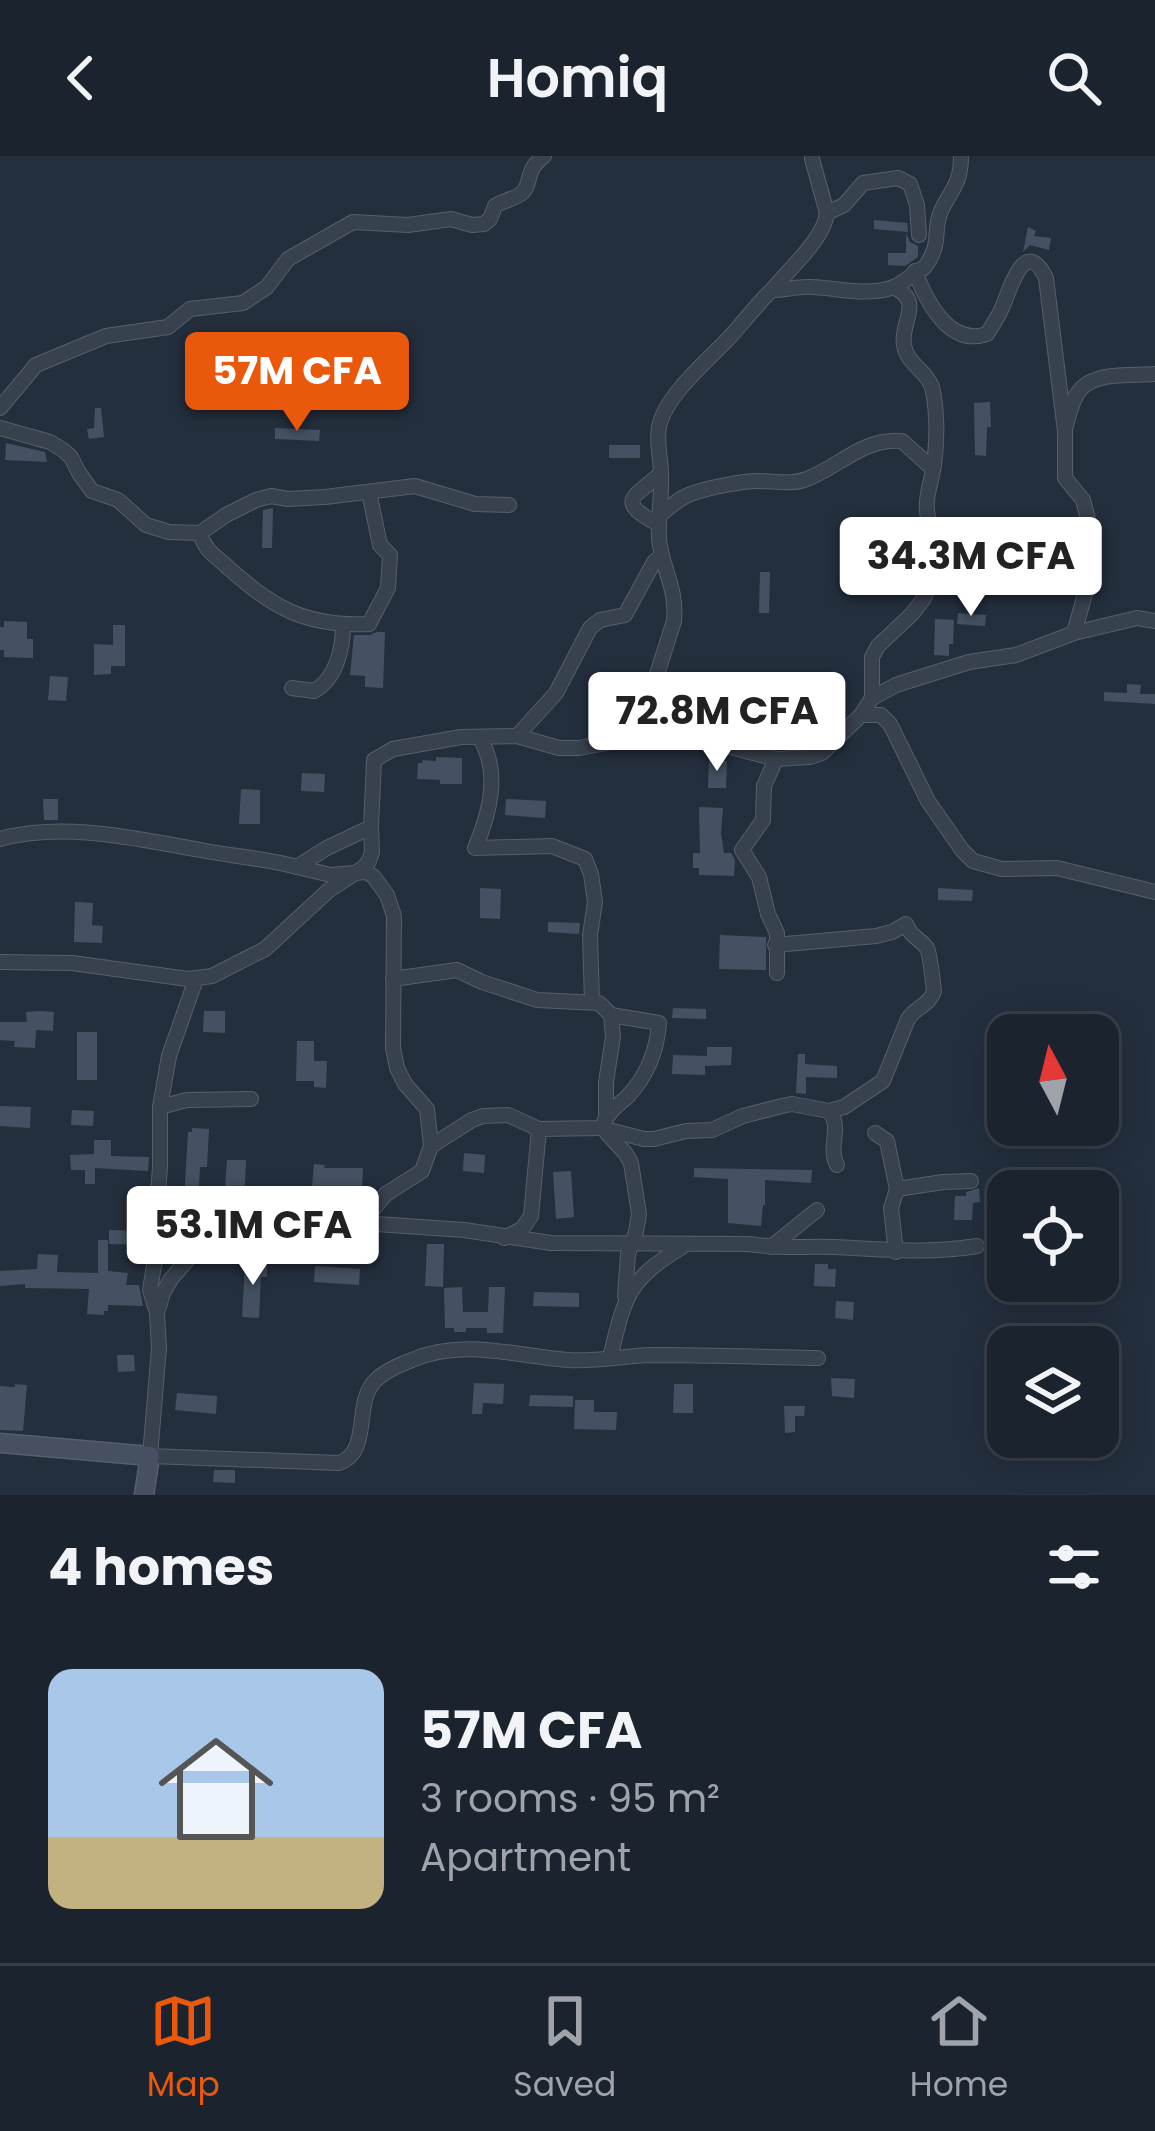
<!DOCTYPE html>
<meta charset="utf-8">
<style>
body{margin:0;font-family:Poppins,sans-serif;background:#242b36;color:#f1f3f6;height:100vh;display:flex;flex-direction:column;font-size:45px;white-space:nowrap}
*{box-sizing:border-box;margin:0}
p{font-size:39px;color:#a0a4aa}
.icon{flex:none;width:66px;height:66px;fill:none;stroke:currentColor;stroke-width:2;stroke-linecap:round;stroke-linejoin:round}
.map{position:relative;height:1339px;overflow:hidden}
.sheet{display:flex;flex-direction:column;background:#1b232e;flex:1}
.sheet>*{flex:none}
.needle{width:78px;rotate:353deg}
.fabs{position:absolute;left:987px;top:858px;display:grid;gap:24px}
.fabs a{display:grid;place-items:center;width:132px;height:132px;border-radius:24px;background:#1b232e;box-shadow:0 6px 30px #0003,0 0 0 3px #39404a;font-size:60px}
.price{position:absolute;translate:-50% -102px;padding:0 27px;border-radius:12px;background:#fff;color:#222;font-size:39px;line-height:78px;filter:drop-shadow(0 3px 6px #0008)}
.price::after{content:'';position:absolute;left:50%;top:72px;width:36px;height:27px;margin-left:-18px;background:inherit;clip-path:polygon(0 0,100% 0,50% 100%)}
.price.current{background:#ea580c;color:#fff}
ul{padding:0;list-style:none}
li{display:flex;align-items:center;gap:36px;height:300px;padding:0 48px}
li+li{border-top:3px solid #39404a}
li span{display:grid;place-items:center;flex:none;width:336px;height:240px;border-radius:24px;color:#555}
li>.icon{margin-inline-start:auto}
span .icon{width:144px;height:144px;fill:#fffc;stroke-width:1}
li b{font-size:51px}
h2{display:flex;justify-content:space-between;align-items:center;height:144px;padding:0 48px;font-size:51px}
header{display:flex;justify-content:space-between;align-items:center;height:156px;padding:0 48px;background:#1b232e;font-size:54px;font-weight:600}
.tab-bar{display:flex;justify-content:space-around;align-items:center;height:168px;border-top:3px solid #39404a;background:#1b232e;font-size:33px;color:#a0a4aa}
.tab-bar a{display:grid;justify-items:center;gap:6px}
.tab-bar .current{color:#ea580c}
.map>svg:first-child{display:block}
.building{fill:#455162}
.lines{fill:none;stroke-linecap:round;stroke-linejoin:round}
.street-casing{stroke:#565f6c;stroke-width:16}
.secondary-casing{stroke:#565f6c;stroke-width:21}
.street{stroke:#38414e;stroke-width:14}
.secondary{stroke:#465061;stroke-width:18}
</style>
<header><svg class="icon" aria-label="back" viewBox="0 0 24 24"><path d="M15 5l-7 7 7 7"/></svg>Homiq<svg class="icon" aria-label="search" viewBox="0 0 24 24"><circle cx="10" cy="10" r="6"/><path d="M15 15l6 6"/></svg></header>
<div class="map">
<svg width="1155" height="1339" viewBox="0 0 1155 1339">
<rect width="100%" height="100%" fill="#242f3e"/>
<g class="building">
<path d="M874 64 907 67 908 76 874 73Z"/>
<path d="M1028 71 1036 75 1034 80 1051 82 1049 94 1030 89 1023 96Z"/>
<path d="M906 77 910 86 918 90V101L905 110 888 109V97H906Z"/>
<path d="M990 246 991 271H987L986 300 975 299 974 247Z"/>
<path d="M95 252H101L104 281 89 283 87 273 94 272Z"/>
<path d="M275 272 320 274 319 285 275 283Z"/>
<path d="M6 287 45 296 47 306 5 304Z"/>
<rect x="609" y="289" width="31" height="13"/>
<path d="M273 352 272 392H262L263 354Z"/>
<path d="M760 416H770L769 457H759Z"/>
<path d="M958 457 986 459 985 470 957 468Z"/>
<path d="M935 463 954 464 953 488H949V500L934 499Z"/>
<path d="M4 465 27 466V483H33V502L4 501V494H0V471H4Z"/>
<path d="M113 469H125V510H111V518L94 519V488L113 489Z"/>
<path d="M377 476H385L383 532 365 531V520L350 519 354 479H370Z"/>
<path d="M50 520 68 521 66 545 48 544Z"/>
<path d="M1127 528 1141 529 1140 538H1155V548L1104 545V536L1127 537Z"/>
<path d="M436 601 462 602V628H440V624L417 623 418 607H422L423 604 436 605Z"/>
<path d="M709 604 727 605 726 632H708Z"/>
<path d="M302 617 325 618 324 636 301 635Z"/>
<path d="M241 633 260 634V668H239Z"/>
<path d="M43 643H58V664H44Z"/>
<path d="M506 643 546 645 545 662 505 659Z"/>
<path d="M699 651 723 652 721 677 724 697H731L735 704 734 720 699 719V712H693V697H700Z"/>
<path d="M480 732 501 733 500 763 480 762Z"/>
<path d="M938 732 973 734 972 745 938 744Z"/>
<path d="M75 746 93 747 92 769 103 770 102 787 74 786Z"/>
<path d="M548 766 580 767 579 778 548 776Z"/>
<path d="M720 779 766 781V814L719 813Z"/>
<path d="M673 852 706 853V863L672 862Z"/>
<path d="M40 855 54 856 53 875 36 874 35 892 14 891 15 885 0 884V866H27L26 856Z"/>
<path d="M204 855H225V877L203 876Z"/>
<rect x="77" y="876" width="20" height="48"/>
<path d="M297 885H314V905H327L326 932 314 931V925H296Z"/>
<path d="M707 891H732L731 909 705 910V919L672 918 673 899 707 900Z"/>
<path d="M798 898H805V908L837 910V922L806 921V938L796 937Z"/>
<path d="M0 950 31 951 30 972 0 970Z"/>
<path d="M72 954 94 955 93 970 71 969Z"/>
<path d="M192 972 209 973 207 1011H200L199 1031H225L227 1004H246L244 1047 184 1045 188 976H192Z"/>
<path d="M94 984H111V1000L149 1001 148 1015 95 1012V1028H85V1014H71L70 999 94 998Z"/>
<path d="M464 997 485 999 484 1017 463 1015Z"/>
<path d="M314 1008 325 1009 324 1012H363L362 1036H343V1030H323L321 1043 311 1042Z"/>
<path d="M694 1012 812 1014 811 1027 765 1024V1049H763L761 1070 728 1067V1023L694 1021Z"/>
<path d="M571 1015 574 1061 556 1063 553 1016Z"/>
<path d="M979 1032 980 1046 973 1047 972 1064H954L955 1040H966V1036Z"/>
<path d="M109 1074 146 1075V1089L109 1088Z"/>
<path d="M98 1084H108V1115L128 1117 126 1129H139L143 1150 108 1149V1155H104V1159L87 1158 89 1133 25 1132V1128L0 1130V1115L37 1113 38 1098 58 1099 57 1116 98 1117Z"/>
<path d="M427 1088H444L443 1131 425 1130Z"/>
<path d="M249 1104H262L263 1109H267V1121H261L259 1162 242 1161 245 1108H249Z"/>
<path d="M815 1108H828V1113H836L835 1131 814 1130Z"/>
<path d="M315 1110 360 1113 359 1129 314 1126Z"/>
<path d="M462 1131 463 1156H488L489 1131H505L503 1177H487V1172H466V1176H454V1172H445L444 1132Z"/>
<path d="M534 1136 579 1137V1151L533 1150Z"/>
<path d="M836 1145 854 1146 853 1164 835 1162Z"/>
<path d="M117 1199H134L135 1215 118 1216Z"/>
<path d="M831 1222 855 1223 854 1242 832 1240Z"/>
<path d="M474 1227 504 1228 503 1248 483 1247 482 1258H472Z"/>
<path d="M15 1228 27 1229 23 1275 0 1274V1230L15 1231Z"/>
<path d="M674 1228H693V1257H673Z"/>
<path d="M177 1237 217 1240 216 1258 175 1254Z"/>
<path d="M530 1239 573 1240V1251L529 1250Z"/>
<path d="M575 1244H594V1256H617L616 1274 574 1273Z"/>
<path d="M784 1250H805L804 1260H795V1276L785 1277Z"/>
<path d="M214 1314H235V1327L213 1326Z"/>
</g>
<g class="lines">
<defs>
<g id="street">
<path d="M812 3 827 57"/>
<path d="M915 115C926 145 949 191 987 178 992 170 998 161 1002 152 1009 137 1024 77 1046 122L1065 275V322L1083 344 1089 367 1087 431 1074 477"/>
<path d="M772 134C789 113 824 83 827 57L844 49 863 27 898 22 910 28 917 49 919 79"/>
<path d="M0 252 36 209 106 180 168 171 190 153 243 147 267 131 288 103 353 66 408 69 451 63 472 69 484 68 490 63 495 50C502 45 518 42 523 36 533 25 524 15 544 0"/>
<path d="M1066 270C1069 259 1072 243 1080 234 1096 215 1133 220 1155 218"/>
<path d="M0 272 50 286 63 294 71 301 79 317 92 335 118 344 146 369 169 376 200 377C204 392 212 398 223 407 271 450 302 471 369 468L388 432 390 399 380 389 369 336"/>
<path d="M661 358C668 353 676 345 684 341 699 333 741 325 759 325 774 325 792 329 807 323 840 310 863 282 902 285L933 313"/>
<path d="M658 368C613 344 636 341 661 317"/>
<path d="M200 377 226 359 256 344 271 340 288 343 325 341 415 330 475 348 509 349"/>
<path d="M292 532 314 535C336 523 343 493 343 469"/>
<path d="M872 542V501L878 490 912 458 924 442 943 398C939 383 928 370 927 355 925 340 932 324 934 309 937 286 937 257 933 235 929 215 907 209 904 189 900 166 924 146 895 132"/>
<path d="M861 559H881L890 568 928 645 962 694 973 705 1002 713 1057 712 1155 736"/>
<path d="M517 580 556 537 590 472 600 464 625 459 654 406 661 400"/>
<path d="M479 581C501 615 490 657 475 692L552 690 585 703 591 718 595 746 590 779 592 846"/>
<path d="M637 581 674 465C677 430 662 414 659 383 658 361 662 340 661 318 661 303 656 286 659 271 665 240 707 205 728 183 743 167 756 149 772 134 785 134 798 130 812 131 838 132 864 140 891 132 904 128 912 117 924 112 943 87 932 76 941 55 951 33 961 29 961 0"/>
<path d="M776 603 764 630 763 664 742 694 759 721 768 758 777 777V817"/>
<path d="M0 683C64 666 132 682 195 693 229 700 264 702 297 711L325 693 371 671 374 604 393 593 461 581 517 580 559 592H579L670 575 776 603 810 601 822 597 861 559 872 542 896 529 969 506 1016 499 1074 477 1137 462 1155 465"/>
<path d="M297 711 331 719 366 716 373 720 387 739 394 760 393 892 397 912 405 928 427 953 431 990 422 1015 386 1038 362 1067"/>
<path d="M0 806 72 807 188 823 212 820 265 793 329 734 363 712 369 705 372 696 371 671"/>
<path d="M393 823 457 814 482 826 537 844 599 847 611 859 659 867C657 896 647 920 627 941 616 951 607 957 601 972L539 973 508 959 483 960 472 964 431 990"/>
<path d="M160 951 187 944 251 943"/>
<path d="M829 955C843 972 827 990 837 1009"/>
<path d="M606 960V926L613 881 611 859"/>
<path d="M601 972 644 983H654L686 975 712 974 743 960 782 950 792 948 829 955 844 951 883 925 908 863C915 851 929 850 934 835 933 826 930 798 927 792 919 781 912 783 906 768L892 776 876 780 775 789"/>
<path d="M606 976 626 998 631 1007 639 1058 636 1076 628 1098 625 1140"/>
<path d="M875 977 887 985 897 1033"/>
<path d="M157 1077 189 1063 201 1060 209 1062 222 1077"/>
<path d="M504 1082 522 1073 531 1060 539 973"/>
<path d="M771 1091 817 1054"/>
<path d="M896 1096 891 1052 897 1033 943 1026 971 1025"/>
<path d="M157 1157 150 1134 158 1085 156 1065 160 1011V951L169 900 196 823"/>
<path d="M610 1202C625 1141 626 1125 682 1091"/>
<path d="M818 1202C762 1201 706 1199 651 1199 623 1200 595 1206 568 1204 516 1200 463 1182 412 1204 399 1209 382 1216 373 1227 354 1251 371 1296 339 1307L150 1300 159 1192 157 1157 163 1137 171 1123 195 1095 222 1077 259 1072 314 1073 362 1067 464 1074 551 1087 749 1088C778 1093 805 1090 834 1091 883 1093 929 1098 977 1090"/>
</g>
<path id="secondary" d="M0 1287 150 1300 144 1339"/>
</defs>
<use href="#street" class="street-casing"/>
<use href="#secondary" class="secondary-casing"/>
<use href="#street" class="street"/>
<use href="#secondary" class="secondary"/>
</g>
</svg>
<div class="fabs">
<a><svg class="needle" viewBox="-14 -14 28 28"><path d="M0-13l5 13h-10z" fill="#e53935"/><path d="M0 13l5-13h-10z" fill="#a0a4aa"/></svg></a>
<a><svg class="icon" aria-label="locate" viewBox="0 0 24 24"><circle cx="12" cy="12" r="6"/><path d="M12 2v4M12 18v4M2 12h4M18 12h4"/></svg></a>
<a><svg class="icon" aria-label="layers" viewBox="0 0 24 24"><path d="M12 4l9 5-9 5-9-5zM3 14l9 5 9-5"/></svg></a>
</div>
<b class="price current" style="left:297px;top:278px">57M CFA</b>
<b class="price" style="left:971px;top:463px">34.3M CFA</b>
<b class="price" style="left:717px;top:618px">72.8M CFA</b>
<b class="price" style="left:253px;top:1132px">53.1M CFA</b>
</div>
<section class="sheet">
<h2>4 homes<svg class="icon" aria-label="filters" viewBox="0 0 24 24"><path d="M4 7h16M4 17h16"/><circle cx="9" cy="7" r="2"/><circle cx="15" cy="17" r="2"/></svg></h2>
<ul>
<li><span style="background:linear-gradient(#a9c7e8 70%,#c2b280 0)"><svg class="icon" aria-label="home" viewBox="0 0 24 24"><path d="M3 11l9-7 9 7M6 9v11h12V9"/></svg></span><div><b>57M CFA</b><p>3 rooms · 95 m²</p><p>Apartment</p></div></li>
</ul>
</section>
<nav class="tab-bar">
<a class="current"><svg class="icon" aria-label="map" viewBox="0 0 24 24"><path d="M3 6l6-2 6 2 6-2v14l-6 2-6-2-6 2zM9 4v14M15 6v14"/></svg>Map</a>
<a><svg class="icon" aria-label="saved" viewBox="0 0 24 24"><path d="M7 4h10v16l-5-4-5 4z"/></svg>Saved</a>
<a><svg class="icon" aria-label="home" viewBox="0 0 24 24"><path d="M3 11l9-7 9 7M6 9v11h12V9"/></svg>Home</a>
</nav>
